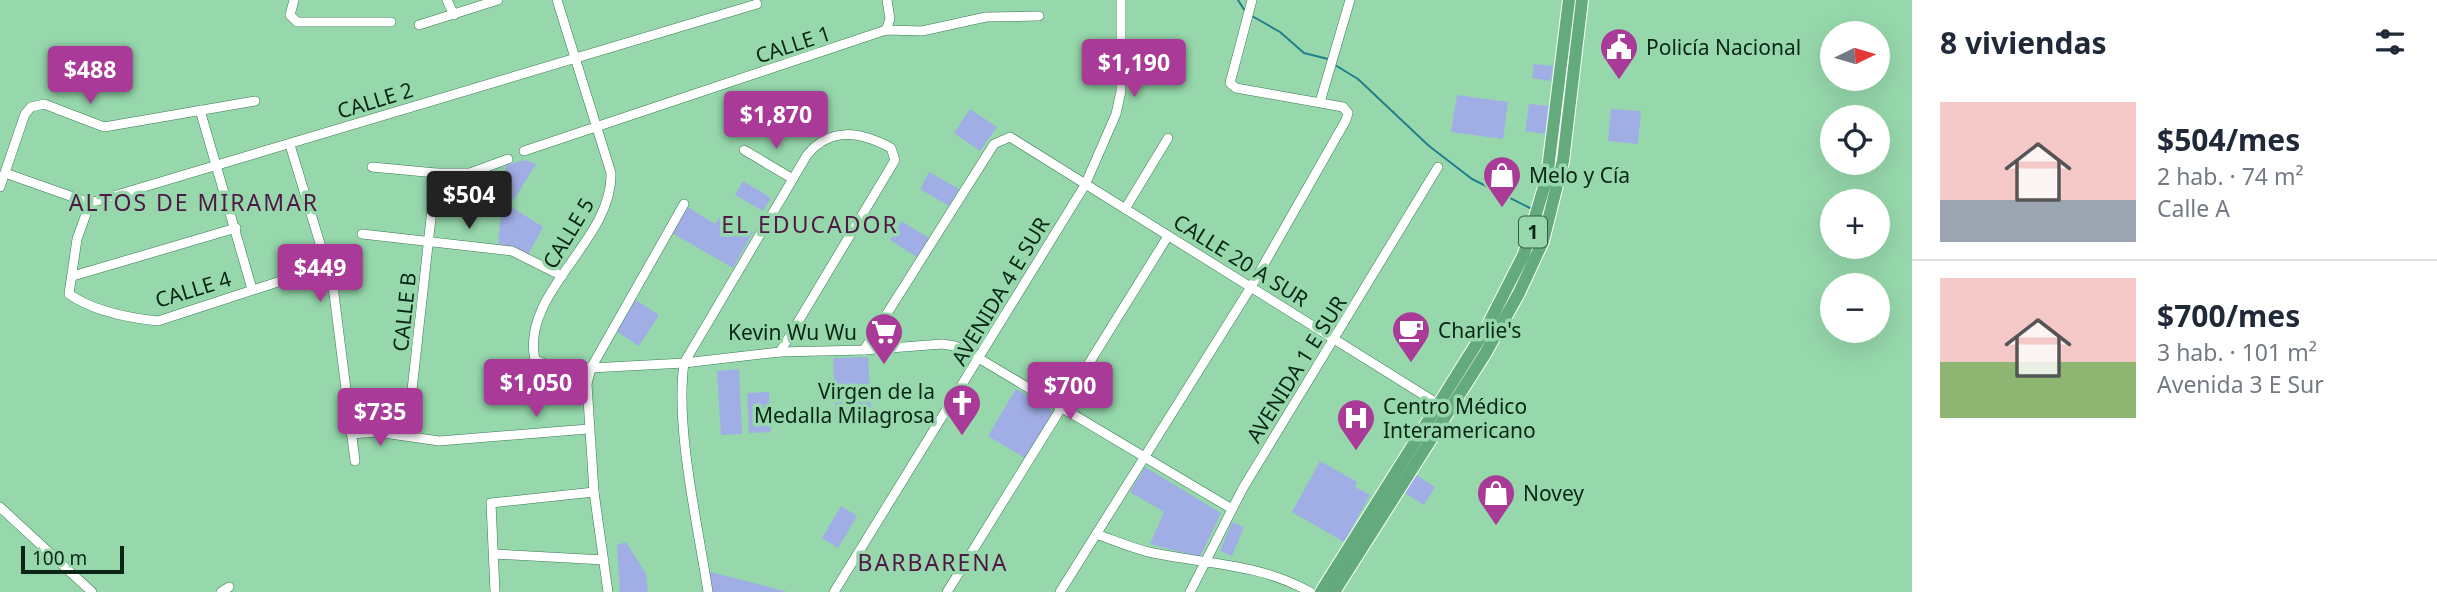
<!DOCTYPE html>
<html lang="es">
<meta charset="utf-8">
<style>
body{margin:0;font-family:"Noto Sans",sans-serif;background:#f2f2f3;color:#1f2937;height:100vh;display:flex;flex-direction:column;font-size:26px;white-space:nowrap}
*{box-sizing:border-box;margin:0}
p{font-size:23px;color:#747a83}
.icon{flex:none;width:38px;height:38px;fill:none;stroke:currentColor;stroke-width:2;stroke-linecap:round;stroke-linejoin:round}
.map{position:relative;flex:1;overflow:hidden}
.drawer{display:flex;flex-direction:column;background:#fff;width:525px}
.drawer>*{flex:none}
.needle{width:46px;rotate:85deg}
.buttons{position:absolute;left:1820px;top:21px;display:grid;gap:14px}
.buttons a{display:grid;place-items:center;width:70px;height:70px;border-radius:50%;background:#fff;box-shadow:0 7px 28px #0002;font-size:35px}
.scale{position:absolute;left:21px;bottom:18px;width:103px;box-sizing:border-box;padding-left:7px;border:4px solid #0b2616;border-top:0;font-size:19px;line-height:24px;white-space:nowrap;color:#0b2616;-webkit-text-stroke:5px #96d8ac;paint-order:stroke}
.price{position:absolute;translate:-50% -60px;padding:0 16px;border-radius:7px;background:#a93a97;color:#fff;font-size:23px;line-height:46px;filter:drop-shadow(0 2px 4px #0008)}
.price::after{content:'';position:absolute;left:50%;top:42px;width:21px;height:16px;margin-left:-10px;background:inherit;clip-path:polygon(0 0,100% 0,50% 100%)}
.price.selected{background:#222;color:#fff}
ul{padding:0;list-style:none}
li{display:flex;align-items:center;gap:21px;height:175px;padding:0 28px}
li+li{border-top:2px solid #e0e1e3}
li span{display:grid;place-items:center;flex:none;width:196px;height:140px;border-radius:0px;color:#555}
li>.icon{margin-inline-start:auto}
span .icon{width:84px;height:84px;fill:#fffc;stroke-width:1}
li b{font-size:30px}
h2{display:flex;justify-content:space-between;align-items:center;height:84px;padding:0 28px;font-size:30px}
main{display:flex;flex:1;min-height:0}
.map>svg:first-child{display:block}
.green{fill:#a1aee5}
.lines{fill:none;stroke-linecap:round;stroke-linejoin:round}
.stream{stroke:#207f8c;stroke-width:2}
.minor-casing{stroke:#397851;stroke-width:10}
.highway-casing{stroke:#fff;stroke-width:14}
.minor{stroke:#fff;stroke-width:9}
.highway{stroke:#63aa7d;stroke-width:12}
.labels{text-anchor:middle;dominant-baseline:central;stroke-width:7;stroke-linejoin:round;paint-order:stroke}
.shield{fill:#96d8ac;stroke:#355b43;stroke-width:2}
.shield-label{font-size:19px;font-weight:bold;fill:#0b2616}
.street-label{font-size:21px;fill:#0b2616;stroke:#96d8ac}
.poi-label{font-size:21px;fill:#0b2616;stroke:#96d8ac;text-anchor:start}
.neighbourhood-label{font-size:23px;letter-spacing:2px;fill:#4f1946;stroke:#96d8ac}
</style>
<main>
<div class="map">
<svg width="1912" height="592" viewBox="0 0 1912 592">
<rect width="100%" height="100%" fill="#96d8ac"/>
<g class="green">
<path d="M1534 64 1553 66 1551 81 1532 78Z"/>
<path d="M1457 95 1508 102 1503 139 1451 132Z"/>
<path d="M1529 104 1549 106 1545 134 1525 131Z"/>
<path d="M970 109 997 127 980 151 954 133Z"/>
<path d="M1611 109 1641 111 1638 144 1608 141Z"/>
<path d="M525 160 536 164 510 206 543 227 528 255 498 243 506 165Z"/>
<path d="M929 172 959 189 949 206 920 189Z"/>
<path d="M743 181 771 198 763 211 735 195Z"/>
<path d="M686 206 715 224 722 214 753 232 733 268 672 233Z"/>
<path d="M901 221 929 238 917 257 890 240Z"/>
<path d="M636 300 659 315 639 346 616 331Z"/>
<path d="M868 357 872 421 836 423 833 358Z"/>
<path d="M739 369 742 434 721 435 717 371Z"/>
<path d="M1016 389 1053 411 1025 458 988 436Z"/>
<path d="M769 392 771 432 749 433 747 393Z"/>
<path d="M1320 461 1357 482 1355 487 1370 495 1344 542 1292 512Z"/>
<path d="M1145 467 1221 513 1200 557 1150 544 1164 512 1130 492Z"/>
<path d="M1416 475 1435 487 1424 505 1405 493Z"/>
<path d="M841 506 857 516 838 548 822 538Z"/>
<path d="M1232 522 1244 527 1232 556 1220 551Z"/>
<path d="M626 542 646 574 648 592H620L617 545Z"/>
<path d="M707 571 788 592H711Z"/>
</g>
<g class="lines">
<g class="stream">
<path d="M1238 0 1245 11"/>
<path d="M1252 16 1280 32 1304 53 1328 59"/>
<path d="M1335 65 1358 79 1429 146 1472 179 1530 208"/>
</g>
<defs>
<g id="minor">
<path d="M294 0 290 15 297 22H391"/>
<path d="M447 0 454 15"/>
<path d="M557 0 611 173C613 241 520 292 535 360L550 366 591 368 684 363 780 352 864 350 942 344 955 346 980 359 1232 509"/>
<path d="M419 25 498 0"/>
<path d="M886 30 890 19 887 0"/>
<path d="M1320 102 1350 0"/>
<path d="M200 110 252 289"/>
<path d="M290 145 333 286 355 461"/>
<path d="M744 150 793 179"/>
<path d="M524 151 886 30 922 31 986 17 1039 16"/>
<path d="M372 167 436 173H470L508 159"/>
<path d="M5 173 90 203 757 4"/>
<path d="M0 187 25 114 31 107 44 104 104 127 255 101"/>
<path d="M90 203 77 239 69 294C93 311 129 318 158 321L327 266"/>
<path d="M1125 209 1168 138"/>
<path d="M362 234 512 251 562 276"/>
<path d="M73 276 236 228"/>
<path d="M864 350 994 144 1010 137 1443 407"/>
<path d="M351 434 377 432 439 441 588 429"/>
<path d="M407 435 436 173"/>
<path d="M0 507 92 592"/>
<path d="M1096 534C1114 540 1133 549 1153 553 1207 564 1261 564 1310 592"/>
<path d="M494 554 604 560"/>
<path d="M221 592 229 587"/>
<path d="M495 592 491 503 594 492"/>
<path d="M608 592 594 492 587 384 591 368 684 204"/>
<path d="M708 592C698 525 675 429 684 363L807 155C831 126 861 132 891 148L895 160 780 352"/>
<path d="M834 592 1085 185 1116 114 1121 91V0"/>
<path d="M947 592 1168 236"/>
<path d="M1060 592 1251 287 1346 120 1348 113 1343 107 1236 88 1230 83 1252 0"/>
<path d="M1190 592 1243 488 1438 167"/>
</g>
<g id="highway">
<path d="M1321 592 1487 327 1524 254 1547 177 1569 0"/>
<path d="M1334 592 1485 354 1519 293 1543 241 1563 161 1582 0"/>
</g>
</defs>
<use href="#minor" class="minor-casing"/>
<use href="#highway" class="highway-casing"/>
<use href="#minor" class="minor"/>
<use href="#highway" class="highway"/>
</g>
<defs>
<symbol id="civic-pin" viewBox="-11 -11 22 30"><path d="M0 17L-7.5 6A9.5 9.5 0 1 1 7.5 6Z" fill="#a93a97" stroke="#96d8ac"/><path d="M-.6-6.5H3V-4.5H.6V-3L4-1V1h2V6H-6V1h2V-1L-.6-3ZM-1.2 2.5V6h2.4V2.5Z" fill="#fff"/></symbol>
<symbol id="shop-pin" viewBox="-11 -11 22 30"><path d="M0 17L-7.5 6A9.5 9.5 0 1 1 7.5 6Z" fill="#a93a97" stroke="#96d8ac"/><path d="M-5-2.5h2.3a2.7 3.5 0 0 1 5.4 0H5L5.5 6h-11ZM-1.5-2.5h3a1.5 2.3 0 0 0-3 0Z" fill="#fff"/></symbol>
<symbol id="cafe-pin" viewBox="-11 -11 22 30"><path d="M0 17L-7.5 6A9.5 9.5 0 1 1 7.5 6Z" fill="#a93a97" stroke="#96d8ac"/><path d="M-5.5-4.5H6V0H3Q3 3.5 0 3.5H-2.5Q-5.5 3.5-5.5 0ZM3-3.2v2h1.7v-2ZM-6 4.5H4V6H-6Z" fill="#fff"/></symbol>
<symbol id="supermarket-pin" viewBox="-11 -11 22 30"><path d="M0 17L-7.5 6A9.5 9.5 0 1 1 7.5 6Z" fill="#a93a97" stroke="#96d8ac"/><path d="M-6-5.5h2.5l.6 2H6L4.5 2H-2.5L-4.4-4H-6ZM-1.5 3.2a1.3 1.3 0 1 0 .1 0ZM3 3.2a1.3 1.3 0 1 0 .1 0Z" fill="#fff"/></symbol>
<symbol id="church-pin" viewBox="-11 -11 22 30"><path d="M0 17L-7.5 6A9.5 9.5 0 1 1 7.5 6Z" fill="#a93a97" stroke="#96d8ac"/><path d="M-1.2-6h2.4v3.5h3.3v2.4h-3.3V6h-2.4V-.1h-3.3v-2.4h3.3Z" fill="#fff"/></symbol>
<symbol id="hospital-pin" viewBox="-11 -11 22 30"><path d="M0 17L-7.5 6A9.5 9.5 0 1 1 7.5 6Z" fill="#a93a97" stroke="#96d8ac"/><path d="M-5-5h3v3.5h4V-5h3V5h-3V1.5h-4V5h-3Z" fill="#fff"/></symbol>
</defs>
<g fill-rule="evenodd">
<use href="#civic-pin" x="1597" y="25" width="44" height="60"/>
<use href="#shop-pin" x="1480" y="153" width="44" height="60"/>
<use href="#cafe-pin" x="1389" y="308" width="44" height="60"/>
<use href="#supermarket-pin" x="862" y="310" width="44" height="60"/>
<use href="#church-pin" x="940" y="381" width="44" height="60"/>
<use href="#hospital-pin" x="1334" y="396" width="44" height="60"/>
<use href="#shop-pin" x="1474" y="471" width="44" height="60"/>
</g>
<g class="labels">
<rect class="shield" x="1519" y="216.5" width="28" height="31" rx="5"/>
<g class="shield-label">
<text x="1533" y="232">1</text>
</g>
<g class="street-label">
<text transform="translate(793 44) rotate(-18)">CALLE 1</text>
<text transform="translate(375 100) rotate(-17)">CALLE 2</text>
<text transform="translate(568 233) rotate(-59)">CALLE 5</text>
<text transform="translate(1241 260) rotate(32)">CALLE 20 A SUR</text>
<text transform="translate(193 289) rotate(-17)">CALLE 4</text>
<text transform="translate(1000 291) rotate(-59)">AVENIDA 4 E SUR</text>
<text transform="translate(404 312) rotate(-84)">CALLE B</text>
<text transform="translate(1296 369) rotate(-58)">AVENIDA 1 E SUR</text>
</g>
<g class="poi-label">
<text x="1646" y="47">Policía Nacional</text>
<text x="1529" y="175">Melo y Cía</text>
<text x="1438" y="330">Charlie's</text>
<text x="857" y="332" text-anchor="end">Kevin Wu Wu</text>
<text x="935" y="391" text-anchor="end">Virgen de la<tspan x="935" dy="24">Medalla Milagrosa</tspan></text>
<text x="1383" y="406">Centro Médico<tspan x="1383" dy="24">Interamericano</tspan></text>
<text x="1523" y="493">Novey</text>
</g>
<g class="neighbourhood-label">
<text x="194" y="202">ALTOS DE MIRAMAR</text>
<text x="810" y="224">EL EDUCADOR</text>
<text x="933" y="562">BARBARENA</text>
</g>
</g>
</svg>
<div class="buttons">
<a><svg class="needle" viewBox="-14 -14 28 28"><path d="M0-13l5 13h-10z" fill="#e53935"/><path d="M0 13l5-13h-10z" fill="#747a83"/></svg></a>
<a><svg class="icon" aria-label="locate" viewBox="0 0 24 24"><circle cx="12" cy="12" r="6"/><path d="M12 2v4M12 18v4M2 12h4M18 12h4"/></svg></a>
<a>+</a>
<a>−</a>
</div>
<div class="scale">100 m</div>
<b class="price" style="left:1134px;top:99px">$1,190</b>
<b class="price" style="left:90px;top:106px">$488</b>
<b class="price" style="left:776px;top:151px">$1,870</b>
<b class="price selected" style="left:469px;top:231px">$504</b>
<b class="price" style="left:320px;top:304px">$449</b>
<b class="price" style="left:536px;top:419px">$1,050</b>
<b class="price" style="left:1070px;top:422px">$700</b>
<b class="price" style="left:380px;top:448px">$735</b>
</div>
<section class="drawer">
<h2>8 viviendas<svg class="icon" aria-label="filters" viewBox="0 0 24 24"><path d="M4 7h16M4 17h16"/><circle cx="9" cy="7" r="2"/><circle cx="15" cy="17" r="2"/></svg></h2>
<ul>
<li><span style="background:linear-gradient(#f6c9c9 70%,#9aa5b1 0)"><svg class="icon" aria-label="home" viewBox="0 0 24 24"><path d="M3 11l9-7 9 7M6 9v11h12V9"/></svg></span><div><b>$504/mes</b><p>2 hab. · 74 m²</p><p>Calle A</p></div></li>
<li><span style="background:linear-gradient(#f6c9c9 60%,#8fb573 0)"><svg class="icon" aria-label="home" viewBox="0 0 24 24"><path d="M3 11l9-7 9 7M6 9v11h12V9"/></svg></span><div><b>$700/mes</b><p>3 hab. · 101 m²</p><p>Avenida 3 E Sur</p></div></li>
</ul>
</section>
</main>
